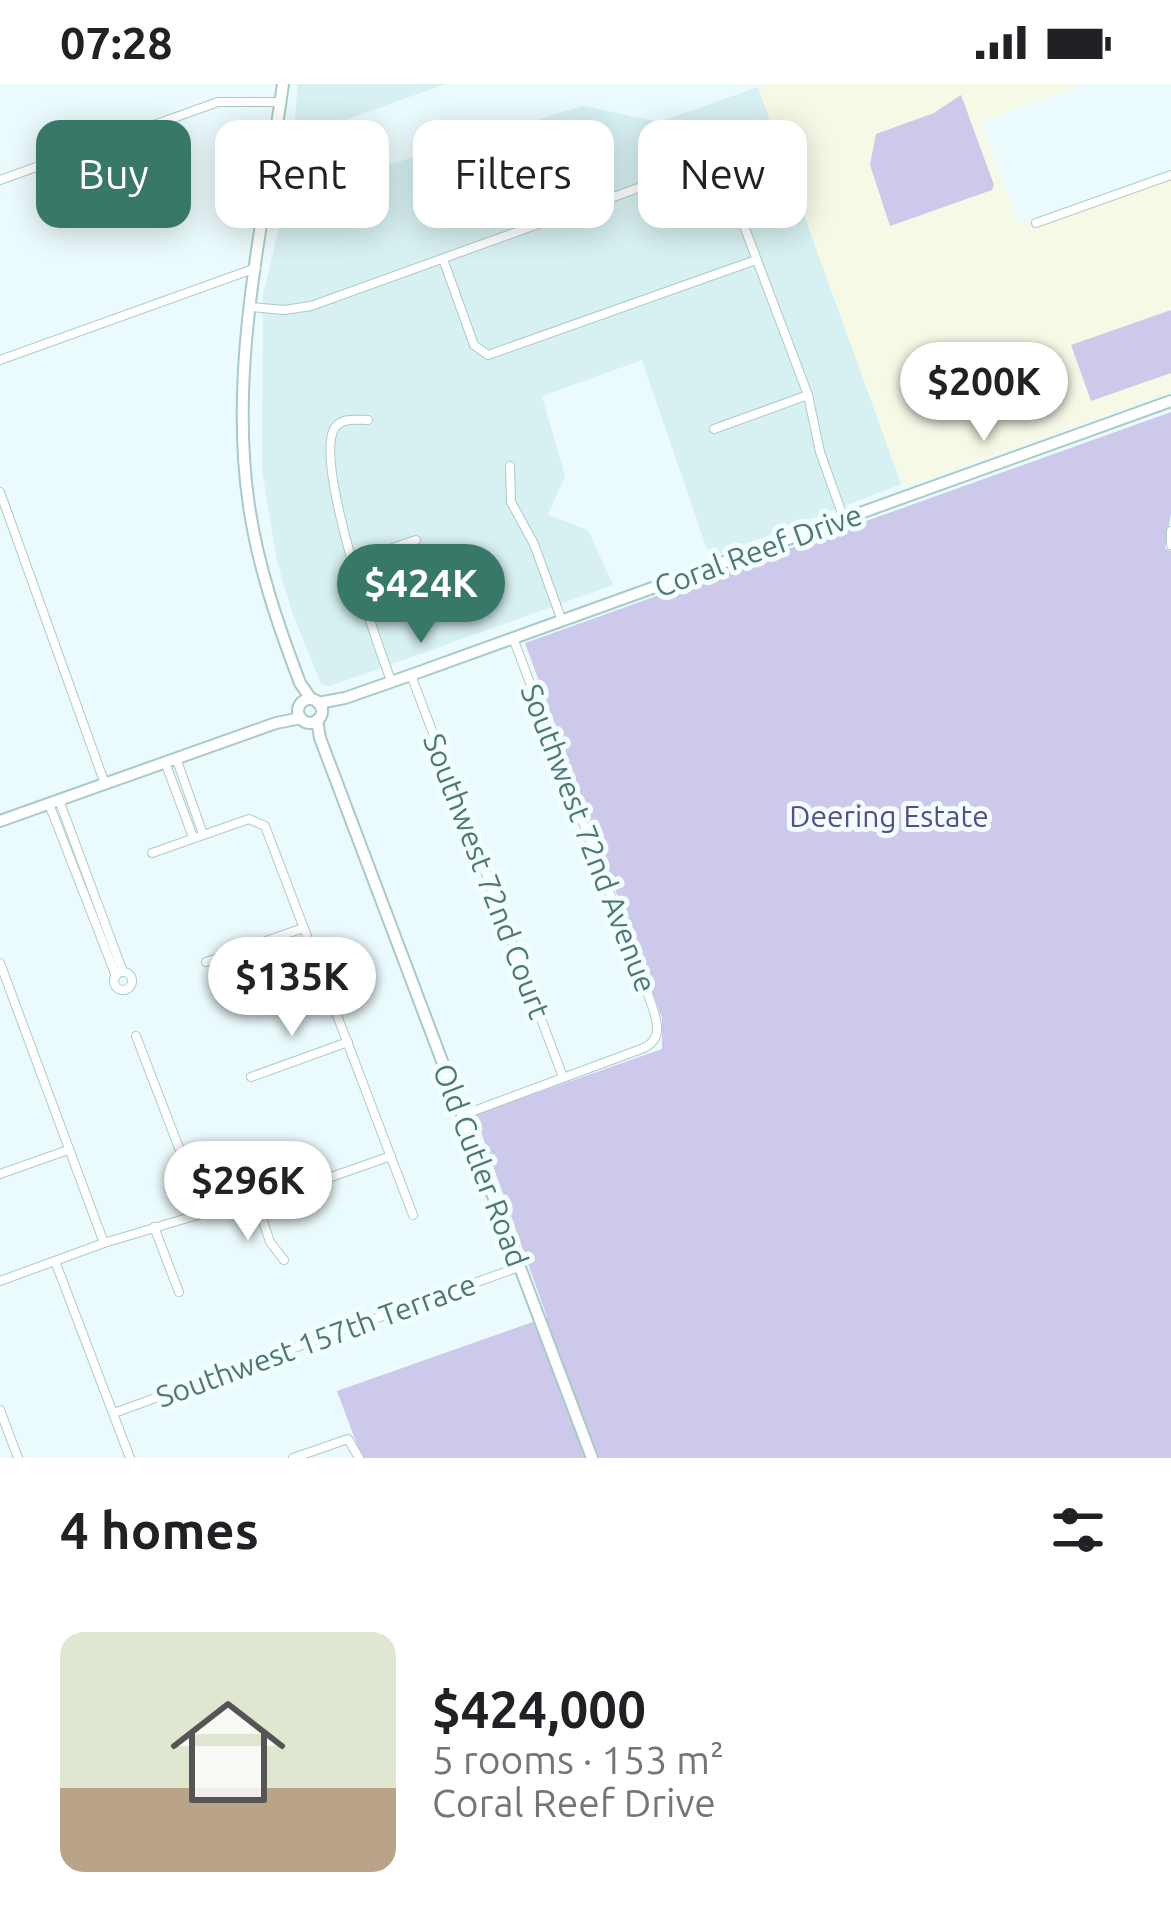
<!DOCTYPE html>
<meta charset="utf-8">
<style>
body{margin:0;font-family:Ubuntu,sans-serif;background:#f6f6f6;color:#202124;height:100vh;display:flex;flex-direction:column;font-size:45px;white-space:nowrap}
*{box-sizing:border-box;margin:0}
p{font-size:39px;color:#757577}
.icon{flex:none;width:66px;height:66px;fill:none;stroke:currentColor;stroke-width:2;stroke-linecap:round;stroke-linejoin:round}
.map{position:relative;height:1374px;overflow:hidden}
.drawer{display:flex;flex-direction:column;background:#fff;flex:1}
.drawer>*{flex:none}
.hud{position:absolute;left:36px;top:36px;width:1101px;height:108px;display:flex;gap:24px}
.price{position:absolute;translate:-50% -102px;padding:0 27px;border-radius:42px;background:#fff;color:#222;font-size:39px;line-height:78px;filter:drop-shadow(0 3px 6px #0008)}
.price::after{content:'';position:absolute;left:50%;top:72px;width:36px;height:27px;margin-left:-18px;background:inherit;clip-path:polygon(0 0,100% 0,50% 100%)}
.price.active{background:#377868;color:#fff}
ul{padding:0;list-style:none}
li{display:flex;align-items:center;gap:36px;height:300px;padding:0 60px}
li span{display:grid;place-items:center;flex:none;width:336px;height:240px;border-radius:24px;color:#555}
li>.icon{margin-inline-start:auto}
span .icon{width:144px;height:144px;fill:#fffc;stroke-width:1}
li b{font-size:51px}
h2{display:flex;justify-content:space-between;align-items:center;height:144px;padding:0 60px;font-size:51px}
.chip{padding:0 42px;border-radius:24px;background:#fff;box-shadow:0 6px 30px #0003;font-size:42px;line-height:108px}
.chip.active{background:#377868;color:#fff}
.status{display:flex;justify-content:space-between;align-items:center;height:84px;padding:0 60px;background:#fff;direction:ltr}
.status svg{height:33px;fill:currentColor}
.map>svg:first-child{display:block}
.residential{fill:#d7f0f1}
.education{fill:#f7f9e7}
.green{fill:#ccc9ea}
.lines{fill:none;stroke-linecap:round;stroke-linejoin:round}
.street-casing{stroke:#abcbc8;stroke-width:10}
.secondary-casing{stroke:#a7cbc8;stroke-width:14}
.street{stroke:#fff;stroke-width:8}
.secondary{stroke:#fff;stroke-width:10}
.labels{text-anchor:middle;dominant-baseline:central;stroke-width:10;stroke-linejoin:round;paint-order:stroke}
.street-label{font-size:30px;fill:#4e7871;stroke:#f2fdff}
.park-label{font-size:30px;fill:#584c89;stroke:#f2fdff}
</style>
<div class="status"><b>07:28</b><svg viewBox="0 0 49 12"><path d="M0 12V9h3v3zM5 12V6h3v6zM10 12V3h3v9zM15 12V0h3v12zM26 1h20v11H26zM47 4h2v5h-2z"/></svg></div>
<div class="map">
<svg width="1171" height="1374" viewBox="0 0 1171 1374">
<rect width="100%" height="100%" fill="#ebfafc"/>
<g class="residential">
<path d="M298 0H445L293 55Z"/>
<path d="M758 3 901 400 710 474 642 276 542 312 565 392 548 431 588 446 613 501 330 602 321 600 292 528 277 477 262 386 263 212 286 112 583 22 659 38Z"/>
</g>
<path class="education" d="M767 0H1084L981 38 1019 141 1171 86V308L903 404 758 3Z"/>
<g class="green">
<path d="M961 11 994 101 992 106 890 142 870 81 876 50 934 29Z"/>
<path d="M1171 226V289L1091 317 1071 261Z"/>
<path d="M1171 328V429L1165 464 1171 467V1374H362L337 1307 547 1233 475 1031 662 965V934L525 559Z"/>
</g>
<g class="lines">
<defs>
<g id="street">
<path d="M0 96 218 18H280"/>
<path d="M1036 139 1171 91"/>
<path d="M443 175 474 261 488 271 756 176"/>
<path d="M252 223 284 226 311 222 702 81H717L724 89 808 311 820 368 844 435"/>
<path d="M0 276 256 184"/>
<path d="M368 336C356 336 341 333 334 345 315 381 376 556 391 597"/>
<path d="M714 345 808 311"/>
<path d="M510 382 511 418 534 460 562 537"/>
<path d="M0 408 105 700"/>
<path d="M1171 447V461"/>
<path d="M352 478 416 456"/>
<path d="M411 591 563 993"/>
<path d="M176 674 203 750"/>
<path d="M165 678 193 753"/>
<path d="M59 716 123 888"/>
<path d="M49 720 116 892"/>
<path d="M152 769 249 735 265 742 413 1131"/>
<path d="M206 878 303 844"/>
<path d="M0 879 104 1159"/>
<circle cx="123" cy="897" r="9"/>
<path d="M136 952 204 1129"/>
<path d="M251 993 348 958"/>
<path d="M463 1031 644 964C667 953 654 929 648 910L513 554"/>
<path d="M0 1090 68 1066"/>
<path d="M257 1119 270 1158 284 1176"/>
<path d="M154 1143 179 1208"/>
<path d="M55 1177 130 1374"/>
<path d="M0 1197 104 1159 204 1129 257 1119 391 1072"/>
<path d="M0 1326 18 1374"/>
<path d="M114 1329 519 1183"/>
<path d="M293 1374 348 1355 359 1374"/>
</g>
<g id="secondary">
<path d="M283 0C264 138 228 282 249 422 258 483 278 541 300 599L311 615"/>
<circle cx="310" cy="627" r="12"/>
<path d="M318 619 345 614 411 591 1171 317"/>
<path d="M317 636 320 654 592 1374"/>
<path d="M0 737 276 639 301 634"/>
</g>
</defs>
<use href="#street" class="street-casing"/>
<use href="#secondary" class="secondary-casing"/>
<use href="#street" class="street"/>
<use href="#secondary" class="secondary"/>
</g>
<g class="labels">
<g class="street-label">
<text transform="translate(758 466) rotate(-20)">Coral Reef Drive</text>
<text transform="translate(589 754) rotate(69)">Southwest 72nd Avenue</text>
<text transform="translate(487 792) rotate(69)">Southwest 72nd Court</text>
<text transform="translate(481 1081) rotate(69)">Old Cutler Road</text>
<text transform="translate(316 1256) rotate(-20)">Southwest 157th Terrace</text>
</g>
<g class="park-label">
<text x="889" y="732">Deering Estate</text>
</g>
</g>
</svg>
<b class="price" style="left:984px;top:360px">$200K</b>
<b class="price active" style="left:421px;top:562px">$424K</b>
<b class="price" style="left:292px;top:955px">$135K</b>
<b class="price" style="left:248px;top:1159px">$296K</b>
<div class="hud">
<a class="chip active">Buy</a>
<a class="chip">Rent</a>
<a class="chip">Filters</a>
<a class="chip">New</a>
</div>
</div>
<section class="drawer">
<h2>4 homes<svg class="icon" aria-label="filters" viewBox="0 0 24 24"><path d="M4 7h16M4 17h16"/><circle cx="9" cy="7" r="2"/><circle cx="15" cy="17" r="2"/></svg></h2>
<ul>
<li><span style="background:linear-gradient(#dfe7d0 65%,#b9a48a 0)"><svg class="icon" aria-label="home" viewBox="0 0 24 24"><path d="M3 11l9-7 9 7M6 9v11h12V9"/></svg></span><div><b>$424,000</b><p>5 rooms · 153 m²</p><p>Coral Reef Drive</p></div></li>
</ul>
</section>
